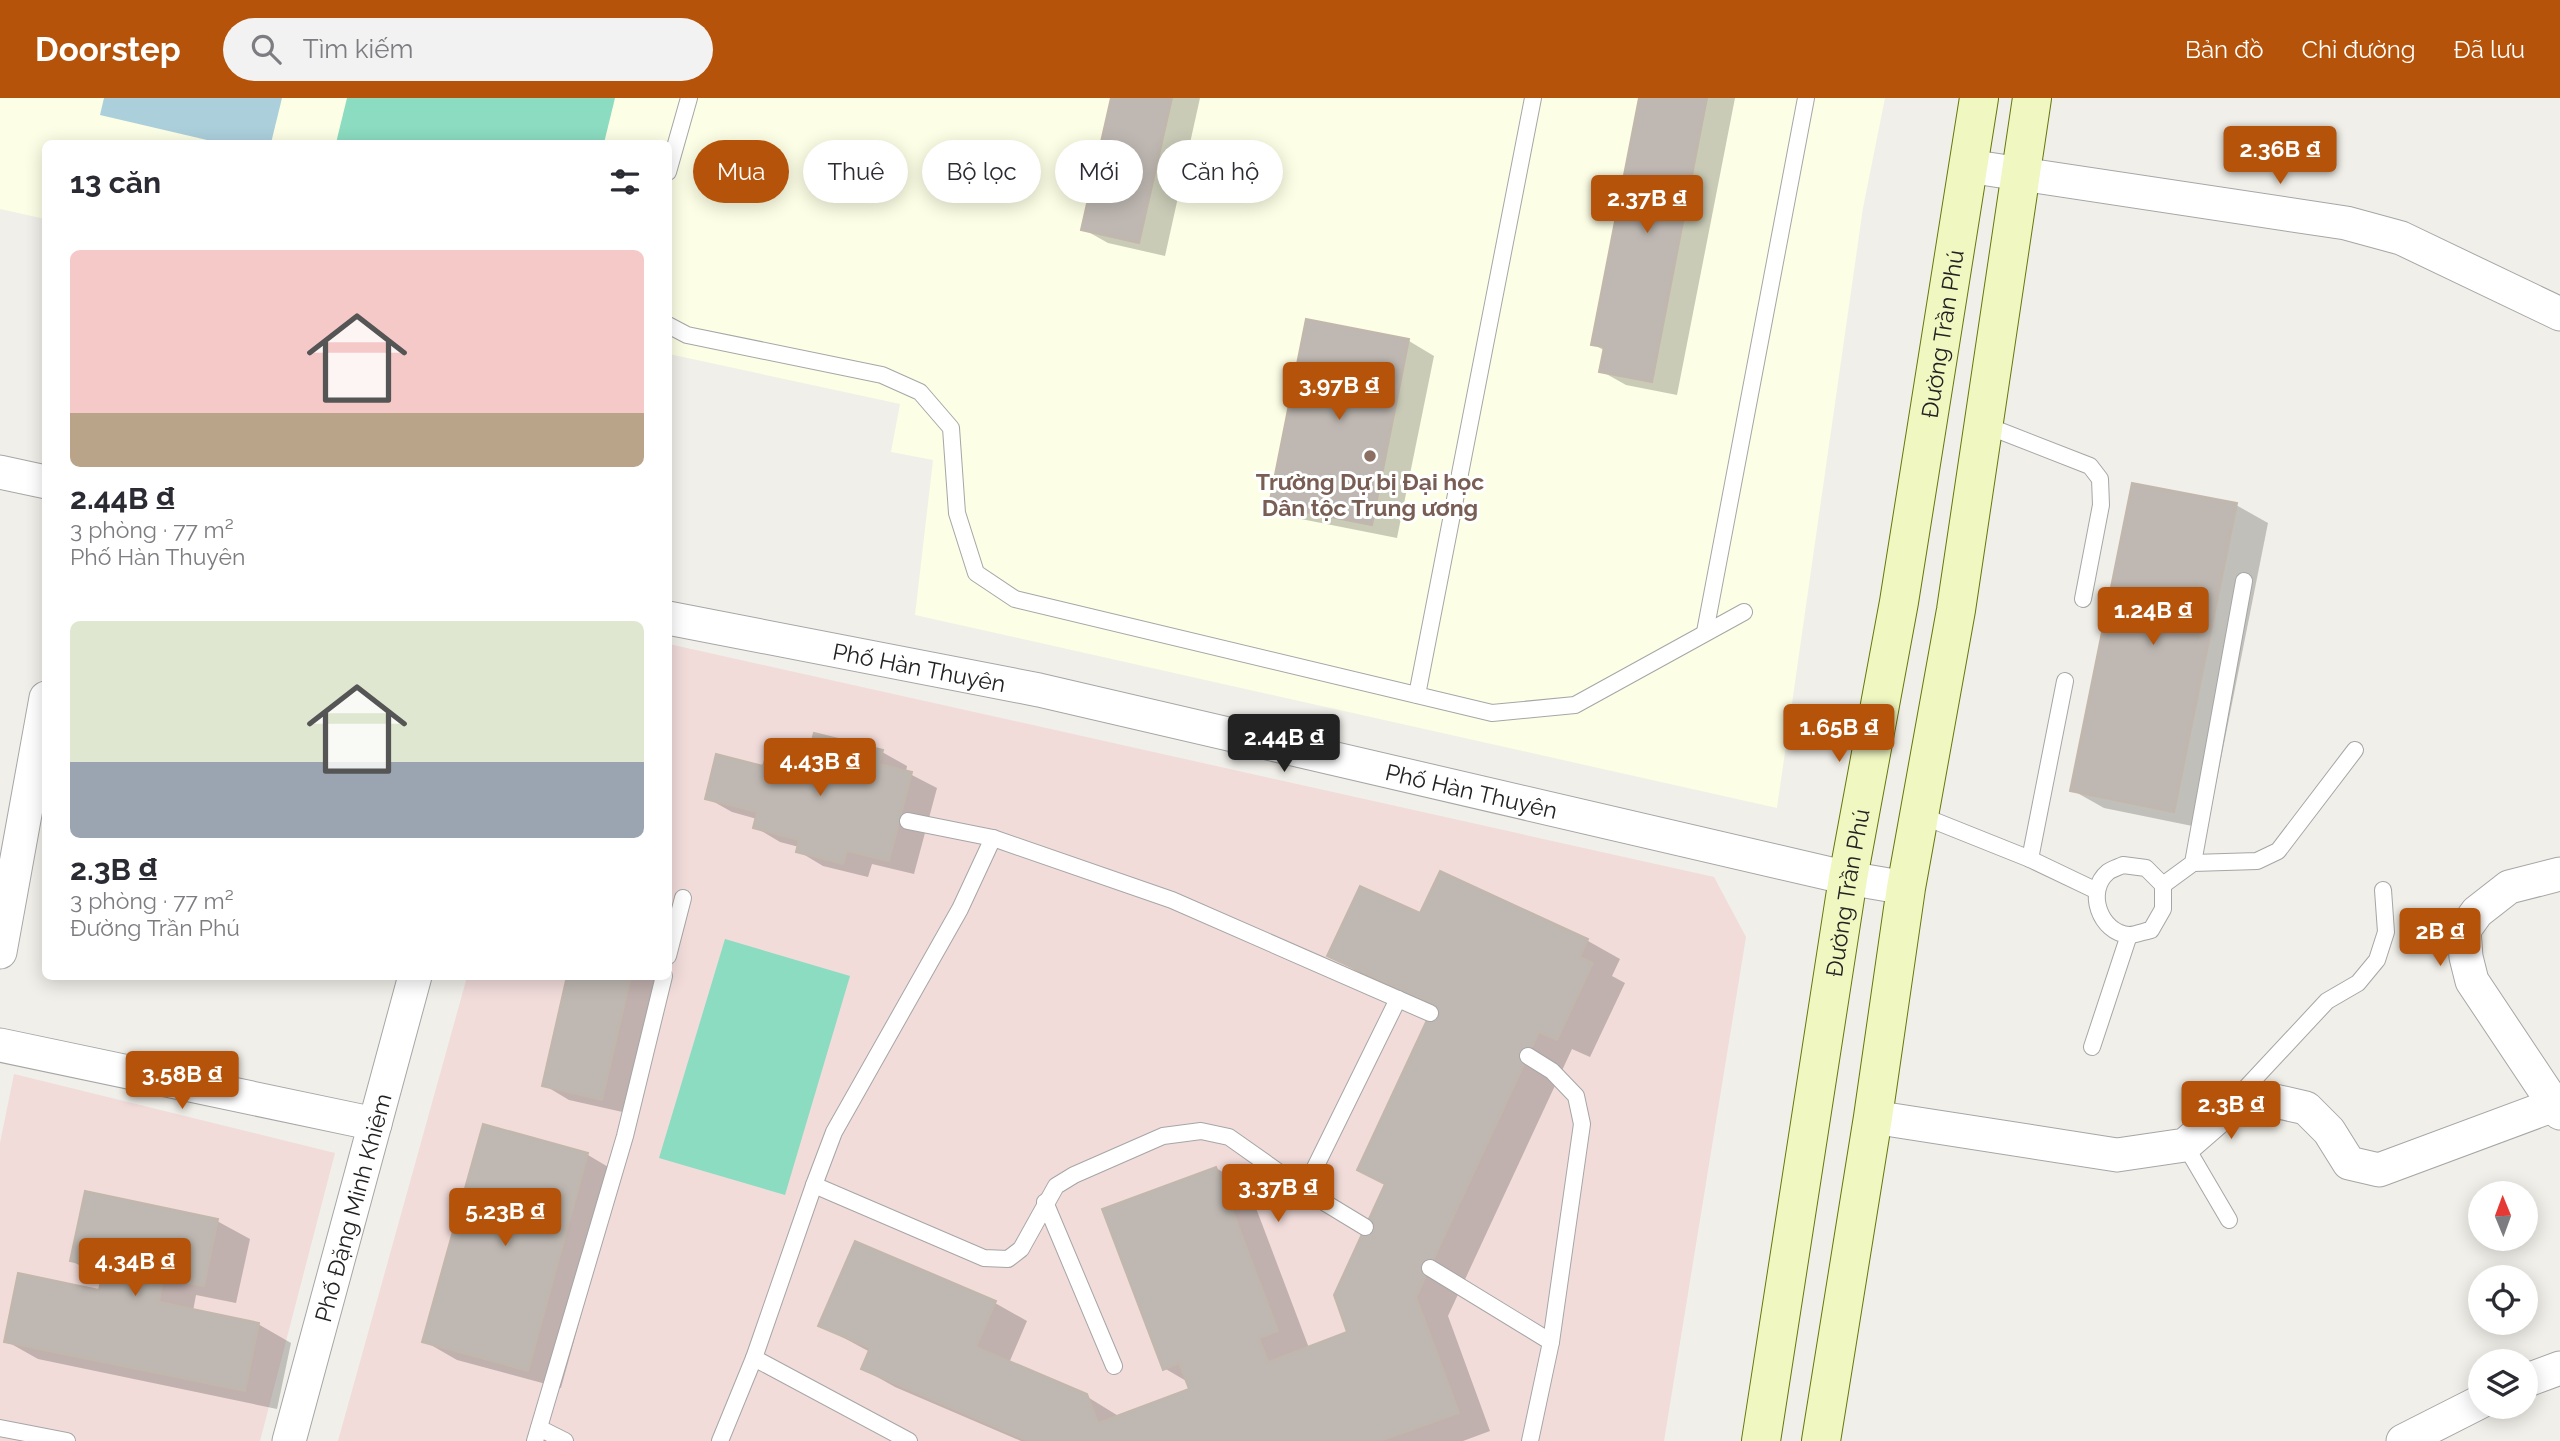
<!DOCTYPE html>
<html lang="vi">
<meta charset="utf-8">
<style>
body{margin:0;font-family:Raleway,sans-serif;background:#f2f2f3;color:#2b2b33;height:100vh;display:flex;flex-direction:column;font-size:26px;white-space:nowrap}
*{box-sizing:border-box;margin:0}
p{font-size:23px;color:#7c7c81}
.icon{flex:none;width:38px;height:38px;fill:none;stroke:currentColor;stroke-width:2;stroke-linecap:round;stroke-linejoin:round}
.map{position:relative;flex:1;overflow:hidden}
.side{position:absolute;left:42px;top:42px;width:630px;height:840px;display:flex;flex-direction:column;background:#fff;border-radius:10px;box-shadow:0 4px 18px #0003}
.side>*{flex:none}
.guide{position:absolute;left:693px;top:42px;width:665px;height:63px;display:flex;gap:14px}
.needle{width:46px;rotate:359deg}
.tools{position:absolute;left:2468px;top:1083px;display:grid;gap:14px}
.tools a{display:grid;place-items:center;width:70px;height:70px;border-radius:50%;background:#fff;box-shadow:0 4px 18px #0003;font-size:35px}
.price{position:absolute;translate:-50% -60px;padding:0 16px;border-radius:7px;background:#b45309;color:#fff;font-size:23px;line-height:46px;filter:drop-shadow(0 2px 4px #0008)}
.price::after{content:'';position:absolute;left:50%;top:42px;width:21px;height:16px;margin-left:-10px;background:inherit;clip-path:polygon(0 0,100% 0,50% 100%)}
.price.selected{background:#222;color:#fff}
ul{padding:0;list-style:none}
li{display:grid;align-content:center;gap:14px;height:371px;padding:0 28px}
li span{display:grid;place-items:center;height:217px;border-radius:10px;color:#555}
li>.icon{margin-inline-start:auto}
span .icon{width:126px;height:126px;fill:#fffc;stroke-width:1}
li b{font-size:30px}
h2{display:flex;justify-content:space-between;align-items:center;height:84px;padding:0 28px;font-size:30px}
.chip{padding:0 24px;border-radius:32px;background:#fff;box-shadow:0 4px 18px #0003;font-size:24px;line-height:63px}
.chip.selected{background:#b45309;color:#fff}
header{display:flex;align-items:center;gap:42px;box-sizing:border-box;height:98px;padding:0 35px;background:#b45309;color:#fff}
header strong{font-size:33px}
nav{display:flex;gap:38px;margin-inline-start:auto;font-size:24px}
.search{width:490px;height:63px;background:#f2f2f3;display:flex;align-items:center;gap:18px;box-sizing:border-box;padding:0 24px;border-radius:38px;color:#7c7c81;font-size:26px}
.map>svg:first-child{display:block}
.commercial{fill:#f1dcda}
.education{fill:#fcfee5}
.pitch{fill:#8bdcc1}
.water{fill:#accfdc}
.shadow{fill:#0003}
.building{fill:#bfb8b2;stroke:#c2b7ac;stroke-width:2}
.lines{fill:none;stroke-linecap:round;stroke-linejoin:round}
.service-casing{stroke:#a6a6a6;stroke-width:18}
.minor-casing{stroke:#a6a6a6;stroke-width:35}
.secondary-casing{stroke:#65770a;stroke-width:40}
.service{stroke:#fff;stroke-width:16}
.minor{stroke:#fff;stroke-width:33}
.secondary{stroke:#f1f7c1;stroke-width:38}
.education-dot{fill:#8d6e63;stroke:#fff;stroke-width:2.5}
.labels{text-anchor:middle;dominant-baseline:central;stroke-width:6;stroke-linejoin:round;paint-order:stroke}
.street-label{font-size:23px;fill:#222;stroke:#fff}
.education-label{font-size:23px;font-weight:bold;fill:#785e54;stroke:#fff}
</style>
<header>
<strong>Doorstep</strong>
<div class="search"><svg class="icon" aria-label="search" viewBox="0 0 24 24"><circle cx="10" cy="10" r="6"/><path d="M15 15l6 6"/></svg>Tìm kiếm</div>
<nav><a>Bản đồ</a><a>Chỉ đường</a><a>Đã lưu</a></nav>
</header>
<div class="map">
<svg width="2560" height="1343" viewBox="0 0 2560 1343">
<rect width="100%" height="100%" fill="#f1efe9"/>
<g class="commercial">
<path d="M669 546 1714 779 1746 839 1664 1343H338L467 879 668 878Z"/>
<path d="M14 976 335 1055 260 1343H0V1045Z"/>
</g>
<path class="education" d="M0 0H1885L1863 110 1777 710 915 517 933 362 891 354 900 306 669 256 668 46H46L45 121 0 111Z"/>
<g class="pitch">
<path d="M347 0H615L604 45H336Z"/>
<path d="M725 841 850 878 785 1097 659 1060Z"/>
</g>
<path class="water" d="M104 0H282L271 45H220L100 17Z"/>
<g class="shadow">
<path d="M1113 0H1200L1165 158 1108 145 1083 131Z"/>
<path d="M1640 0H1735L1677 297 1626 287 1601 273 1605 253 1593 246Z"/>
<path d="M1409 243 1434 258 1397 440 1296 420 1271 406Z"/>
<path d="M2236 407 2268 425 2207 731 2104 710 2072 692Z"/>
<path d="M882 654 907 668 906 674 937 690 914 776 872 766 868 779 823 768 798 753 799 749 780 744 755 729 757 721 732 714 707 700 765 670 807 671Z"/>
<path d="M1441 775 1588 843 1620 861 1612 878 1625 885 1590 959 1572 951 1448 1218 1490 1333 1463 1343H1021L895 1289 863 1271 870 1254 820 1227 995 1205 1027 1223 1009 1265 1086 1298 1120 1319 1191 1292 1188 1284 1164 1270 1216 1070 1248 1089 1309 1250 1349 1235 1386 1087 1360 1072 1435 910 1362 876 1329 858 1421 817Z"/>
<path d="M569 878H659L627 1015 569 1002 544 987Z"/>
<path d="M484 1028 588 1057 620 1076 561 1290 457 1262 424 1243Z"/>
<path d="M217 1123 250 1141 236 1205 196 1197 193 1213 258 1226 291 1245 277 1311 38 1261 6 1243 101 1194 103 1181 72 1163Z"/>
</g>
<g class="building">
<path d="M1111 0H1172L1139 145 1081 132Z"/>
<path d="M1639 0H1707L1652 284 1599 274 1604 249 1591 247Z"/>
<path d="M1306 221 1409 241 1372 427 1269 407Z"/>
<path d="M2132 385 2237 405 2174 714 2070 693Z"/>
<path d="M814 635 883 652 879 666 912 674 889 763 847 753 843 766 796 754 799 742 753 730 757 714 705 701 716 656 763 668 766 659 805 669Z"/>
<path d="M1440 773 1588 841 1580 859 1593 865 1557 942 1539 934 1416 1199 1459 1315 1380 1343H1028L861 1271 870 1250 818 1228 855 1143 996 1203 976 1249 1087 1296 1098 1325 1189 1291 1179 1265 1163 1272 1102 1111 1216 1069 1278 1233 1259 1240 1268 1264 1347 1234 1334 1197 1385 1086 1357 1072 1434 907 1327 858 1360 788 1420 815Z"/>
<path d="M567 878H631L602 1002 542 988Z"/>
<path d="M483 1026 588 1055 528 1273 422 1244Z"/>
<path d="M85 1093 218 1121 204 1188 163 1180 159 1204 259 1225 245 1293 4 1244 18 1175 99 1192 104 1170 70 1163Z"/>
</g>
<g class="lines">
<defs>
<g id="service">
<path d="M668 74 689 0"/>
<path d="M668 227 687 237 882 277 920 294 951 330 957 415 976 475 1015 501 1492 615 1575 607 1744 514"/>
<path d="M1985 327 2090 368 2100 381 2101 407 2083 501"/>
<path d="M1705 534 1806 0"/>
<path d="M1417 597 1533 0"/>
<path d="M1920 717 2030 761 2097 793"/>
<path d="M908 723 993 740 1172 802 1430 915"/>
<path d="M2030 761 2065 583"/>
<path d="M2193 765 2257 763 2278 753 2355 652"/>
<path d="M2123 767 2146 770 2163 787V811L2151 832C2145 833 2135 837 2129 837 2100 835 2085 793 2108 774 2112 771 2119 769 2123 767Z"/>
<path d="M2163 787 2193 765 2244 483"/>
<path d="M668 858 683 800"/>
<path d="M2092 949 2129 837"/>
<path d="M1528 958 1552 973 1576 998 1582 1026 1551 1244 1530 1343"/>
<path d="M2230 1007 2327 903 2358 885 2377 862 2386 834 2383 792"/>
<path d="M2185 1047 2229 1122"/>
<path d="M814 1087 834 1034 960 811 993 740"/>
<path d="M1304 1092 1365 1129"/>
<path d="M1045 1104 1114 1268"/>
<path d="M1430 1170 1551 1244"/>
<path d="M0 1330 67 1343"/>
<path d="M539 1330 565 1343"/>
<path d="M535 1343 625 1038 664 878"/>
<path d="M720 1343 754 1260"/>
<path d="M909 1343 754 1260 814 1087 984 1160 1008 1161 1021 1151 1056 1088 1074 1077 1163 1038 1201 1033 1229 1039 1304 1092 1398 901"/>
</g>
<g id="minor">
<path d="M1968 68 2346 125 2401 140 2560 216"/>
<path d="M0 374 46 384"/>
<path id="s1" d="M668 520 1039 592 1848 780 1906 790"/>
<path d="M2560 776 2509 789 2477 814 2464 832 2466 859 2472 883 2560 1015"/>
<path d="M0 854 46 600"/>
<path d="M0 947 375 1026"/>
<path d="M1873 1019 2117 1057 2185 1047 2223 1014 2275 1003 2306 1010 2329 1033 2349 1065 2379 1072 2554 1007"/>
<path d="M2525 1283 2560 1270"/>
<path id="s2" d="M289 1343 415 878"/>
<path d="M2403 1343 2480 1304"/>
</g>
<g id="secondary">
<path id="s3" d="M1761 1343 1848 780 1899 504 1979 0"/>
<path d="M1821 1343 1873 1019 1906 790 1956 512 2032 0"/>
</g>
</defs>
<use href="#service" class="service-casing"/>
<use href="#minor" class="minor-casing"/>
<use href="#secondary" class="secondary-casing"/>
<use href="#service" class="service"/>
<use href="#minor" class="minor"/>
<use href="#secondary" class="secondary"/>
</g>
<circle class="education-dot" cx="1370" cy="358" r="7"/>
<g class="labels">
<g class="street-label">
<text stroke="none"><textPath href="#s3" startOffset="1122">Đường Trần Phú</textPath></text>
<text stroke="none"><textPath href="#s1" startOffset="256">Phố Hàn Thuyên</textPath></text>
<text stroke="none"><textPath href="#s1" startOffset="822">Phố Hàn Thuyên</textPath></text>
<text stroke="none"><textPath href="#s3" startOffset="555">Đường Trần Phú</textPath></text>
<text stroke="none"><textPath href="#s2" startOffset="242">Phố Đặng Minh Khiêm</textPath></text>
</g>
<g class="education-label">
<text x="1370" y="383">Trường Dự bị Đại học<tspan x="1370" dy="26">Dân tộc Trung ương</tspan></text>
</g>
</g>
</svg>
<div class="tools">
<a><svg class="needle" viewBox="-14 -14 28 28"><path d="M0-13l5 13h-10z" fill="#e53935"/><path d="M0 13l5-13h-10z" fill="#7c7c81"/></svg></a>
<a><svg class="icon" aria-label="locate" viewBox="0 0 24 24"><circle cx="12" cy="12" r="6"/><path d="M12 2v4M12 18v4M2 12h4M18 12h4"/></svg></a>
<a><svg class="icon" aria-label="layers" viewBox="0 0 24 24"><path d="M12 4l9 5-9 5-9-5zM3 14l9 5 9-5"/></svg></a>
</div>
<b class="price" style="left:2280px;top:88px">2.36B ₫</b>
<b class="price" style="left:1647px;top:137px">2.37B ₫</b>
<b class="price" style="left:1339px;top:324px">3.97B ₫</b>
<b class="price" style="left:2153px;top:549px">1.24B ₫</b>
<b class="price" style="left:1839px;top:666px">1.65B ₫</b>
<b class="price selected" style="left:1284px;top:676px">2.44B ₫</b>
<b class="price" style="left:820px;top:700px">4.43B ₫</b>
<b class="price" style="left:2440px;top:870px">2B ₫</b>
<b class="price" style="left:182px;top:1013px">3.58B ₫</b>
<b class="price" style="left:2231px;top:1043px">2.3B ₫</b>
<b class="price" style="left:1278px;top:1126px">3.37B ₫</b>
<b class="price" style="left:505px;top:1150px">5.23B ₫</b>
<b class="price" style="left:135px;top:1200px">4.34B ₫</b>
<div class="guide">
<a class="chip selected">Mua</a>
<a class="chip">Thuê</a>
<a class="chip">Bộ lọc</a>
<a class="chip">Mới</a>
<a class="chip">Căn hộ</a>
</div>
<section class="side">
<h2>13 căn<svg class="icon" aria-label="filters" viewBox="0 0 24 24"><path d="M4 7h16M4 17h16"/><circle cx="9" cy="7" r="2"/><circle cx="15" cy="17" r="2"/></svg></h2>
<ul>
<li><span style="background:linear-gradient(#f6c9c9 75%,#b9a48a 0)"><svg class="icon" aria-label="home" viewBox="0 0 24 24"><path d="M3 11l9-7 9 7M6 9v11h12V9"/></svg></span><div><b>2.44B ₫</b><p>3 phòng · 77 m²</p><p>Phố Hàn Thuyên</p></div></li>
<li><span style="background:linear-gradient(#dfe7d0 65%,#9aa5b1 0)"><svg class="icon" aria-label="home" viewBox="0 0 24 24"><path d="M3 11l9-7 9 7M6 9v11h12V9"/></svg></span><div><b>2.3B ₫</b><p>3 phòng · 77 m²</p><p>Đường Trần Phú</p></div></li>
</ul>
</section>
</div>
